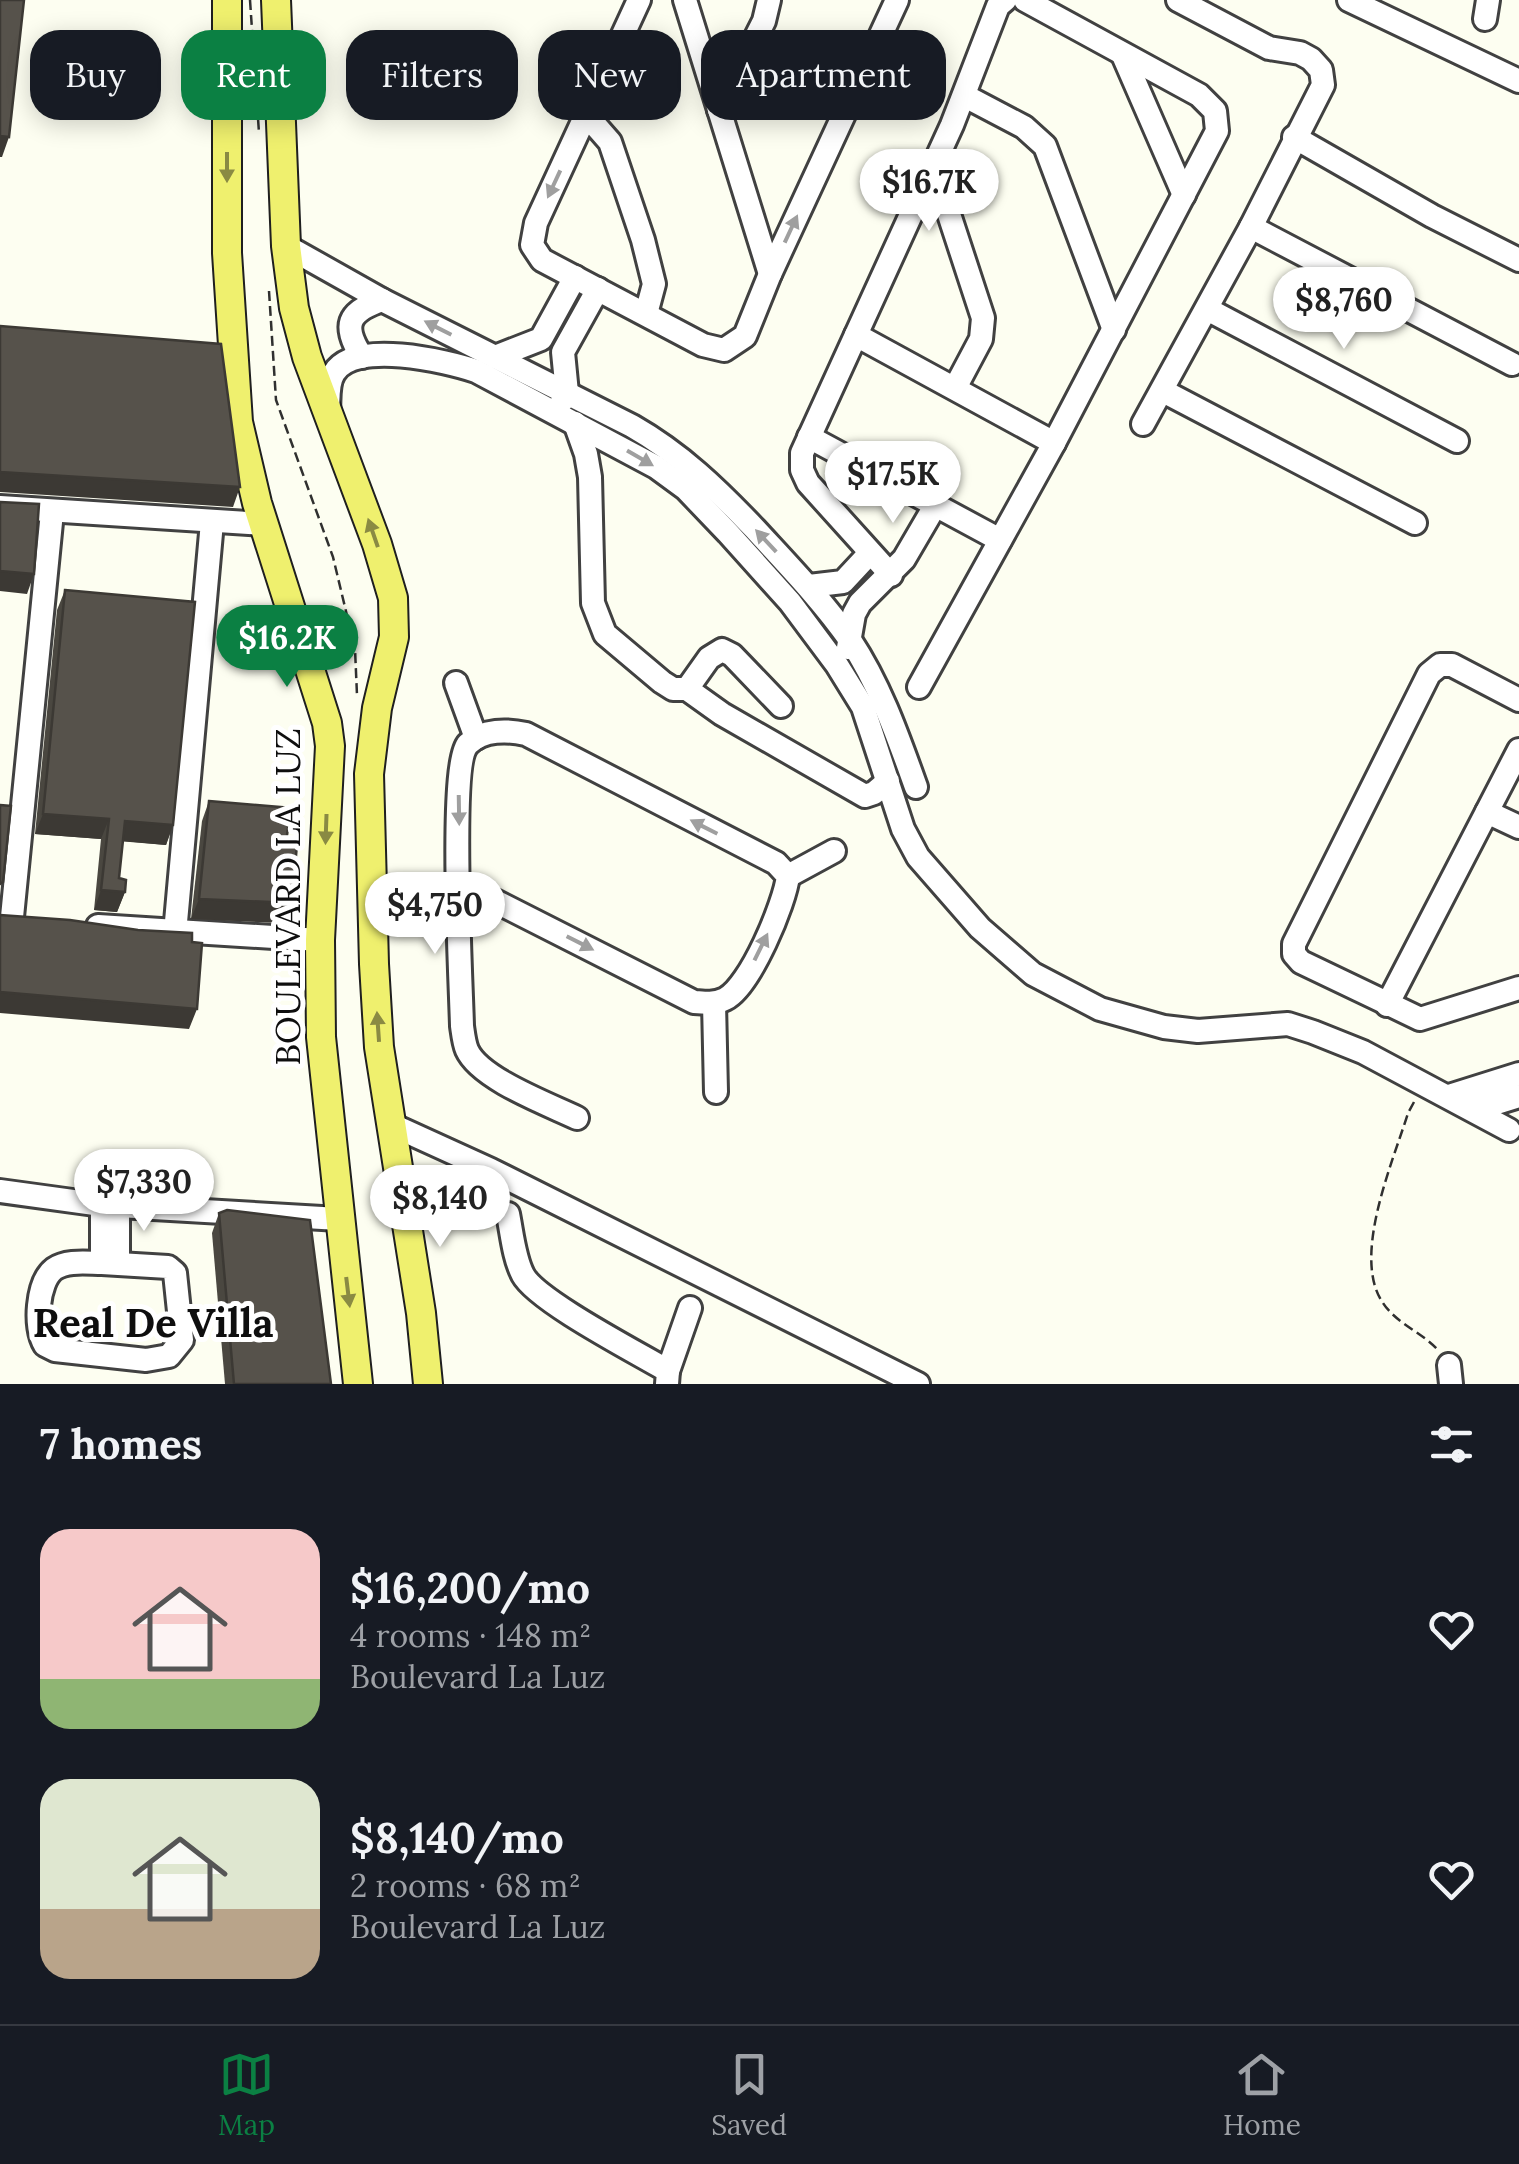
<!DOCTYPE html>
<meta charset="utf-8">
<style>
body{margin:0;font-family:Lora,serif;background:#20242c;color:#f1f3f6;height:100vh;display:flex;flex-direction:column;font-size:38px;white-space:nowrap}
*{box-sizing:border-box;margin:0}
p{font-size:32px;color:#9ea1a6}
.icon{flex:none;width:55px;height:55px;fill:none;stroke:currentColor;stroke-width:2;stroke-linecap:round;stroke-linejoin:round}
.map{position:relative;height:1384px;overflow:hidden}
.panel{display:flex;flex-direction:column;background:#171b24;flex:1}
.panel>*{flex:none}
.hud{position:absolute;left:30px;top:30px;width:1000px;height:90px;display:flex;gap:20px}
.price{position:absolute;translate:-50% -85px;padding:0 22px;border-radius:35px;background:#fff;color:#222;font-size:32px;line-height:65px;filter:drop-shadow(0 2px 5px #0008)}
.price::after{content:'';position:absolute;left:50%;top:60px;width:30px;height:22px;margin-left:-15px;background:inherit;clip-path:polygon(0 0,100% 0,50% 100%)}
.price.selected{background:#0b8043;color:#fff}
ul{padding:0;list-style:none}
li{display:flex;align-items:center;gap:30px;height:250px;padding:0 40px}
li span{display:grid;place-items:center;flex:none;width:280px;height:200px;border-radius:30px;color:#555}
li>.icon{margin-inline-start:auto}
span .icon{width:120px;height:120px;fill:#fffc;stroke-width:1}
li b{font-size:42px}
h2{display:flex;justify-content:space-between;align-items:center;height:120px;padding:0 40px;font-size:42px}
.tag{padding:0 35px;border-radius:30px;background:#171b24;box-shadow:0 5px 25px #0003;font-size:35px;line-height:90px}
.tag.selected{background:#0b8043;color:#fff}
.dock{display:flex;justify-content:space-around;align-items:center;height:140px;border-top:2px solid #363941;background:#171b24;font-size:28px;color:#9ea1a6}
.dock a{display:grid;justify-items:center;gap:5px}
.dock .selected{color:#0b8043}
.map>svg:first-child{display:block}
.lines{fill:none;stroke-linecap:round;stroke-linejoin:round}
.minor-casing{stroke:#414141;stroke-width:28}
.major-casing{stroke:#1f1f1f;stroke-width:32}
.path{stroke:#303030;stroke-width:2.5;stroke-dasharray:10 5;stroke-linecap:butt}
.minor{stroke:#fff;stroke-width:22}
.major{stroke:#eff06e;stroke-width:28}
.wall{fill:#4a4740}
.shaded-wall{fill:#3c3934}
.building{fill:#56524b;stroke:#3c3934;stroke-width:2.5}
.oneway{fill:#8a8a43}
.oneway2{fill:#9f9f9f}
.labels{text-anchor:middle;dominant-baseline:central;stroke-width:10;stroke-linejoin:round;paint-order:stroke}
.street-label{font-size:35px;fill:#0e0e0e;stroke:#fff}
.quarter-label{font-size:40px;font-weight:bold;fill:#0e0e0e;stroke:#fff}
</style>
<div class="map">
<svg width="1519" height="1384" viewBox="0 0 1519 1384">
<rect width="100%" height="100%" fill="#fdfef1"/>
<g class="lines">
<defs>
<g id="minor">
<path d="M639 0 536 223 532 245 542 260 703 345 724 350 745 336 770 274 897 0"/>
<path d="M685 0 770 274"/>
<path d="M1349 0 1519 81"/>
<path d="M1485 19 1488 0"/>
<path d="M1123 55 1184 195"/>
<path d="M965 96 1024 127 1045 146 1114 330"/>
<path d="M719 110 764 21 769 0"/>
<path d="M584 120 596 126 610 142 643 240 654 284 646 314"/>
<path d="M1294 137 1432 216 1519 260"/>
<path d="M927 179 945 202 983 318 981 339 955 388"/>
<path d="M1251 227 1512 364"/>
<path d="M286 246 382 300 632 426C681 454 717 489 755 529 788 565 822 600 850 640 880 685 898 737 916 787"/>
<path d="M1207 309 1457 441"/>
<path d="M856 335 1054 443"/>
<path d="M362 357C342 326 347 312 382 300"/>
<path d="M495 357 541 339 575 277"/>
<path d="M1163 391 1415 523"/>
<path d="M562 401 567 393 563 352 598 289"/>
<path d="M328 411C329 399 327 383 334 373 354 339 446 361 476 371L656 467 686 489 728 533 790 602 837 665 863 707 903 829 918 857 980 928 1033 974 1100 1009 1164 1027 1198 1031 1288 1024 1313 1032 1363 1052 1509 1130"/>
<path d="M575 423 586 454 590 477 593 603 605 634 662 682 673 689H687L722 714 865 796 874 793 888 781"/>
<path d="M1143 424 1251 227 1323 85 1321 70 1311 59 1300 53 1269 48 1178 0"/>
<path d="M809 437 1000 540"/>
<path d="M0 507 263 524"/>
<path d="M891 575 808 483 802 470V453L952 125 998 6 1005 0"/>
<path d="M809 586 843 582 870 553"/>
<path d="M848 648 854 614 860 603 904 559 935 506"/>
<path d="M456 683 476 738"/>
<path d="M919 687 1054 443 1217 131 1215 111 1199 95 1025 0"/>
<path d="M687 689 709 658 722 650 732 655 781 706"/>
<path d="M1519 700 1452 665H1440L1429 674 1294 944V954L1301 962 1420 1019 1519 988"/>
<path d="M1487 812 1519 827"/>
<path d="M788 876 834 851"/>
<path d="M374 888H460L491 899 694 1002C705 1003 715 1004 725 999 750 987 785 903 788 876L776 863 526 734C508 730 483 729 468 744 449 764 461 984 462 1026 463 1033 464 1043 467 1050 480 1079 548 1104 577 1118"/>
<path d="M12 917 52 512"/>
<path d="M98 926 320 940"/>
<path d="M175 933 212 522"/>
<path d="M714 1003 716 1092"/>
<path d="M1387 1005 1519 750"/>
<path d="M1449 1096 1519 1074"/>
<path d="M1474 1110 1519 1096"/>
<path d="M390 1124 491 1170 918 1384"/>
<path d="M0 1191 102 1205 339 1219"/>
<path d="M118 1206V1262"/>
<path d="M508 1214C512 1234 514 1258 523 1275 537 1301 638 1353 668 1371L667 1384"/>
<path d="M102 1263 168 1267 175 1273 182 1340 169 1356 146 1360 55 1350 45 1345C34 1328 37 1282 54 1269 67 1260 87 1263 102 1263Z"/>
<path d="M102 1263V1205"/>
<path d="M1449 1365 1451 1384"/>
<path d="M668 1371 690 1308"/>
</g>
<g id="major">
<path d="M227 0V253L238 422 257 503 327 723 330 746 320 940 321 1037 358 1384"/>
<path d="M276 0 286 246 294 308 307 357 377 544 393 598 394 637 377 708 369 774 374 964 379 1047 421 1313 428 1384"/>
</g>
</defs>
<use href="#minor" class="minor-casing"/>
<use href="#major" class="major-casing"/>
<g class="path">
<path d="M250 0 259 133"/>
<path d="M269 291 276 400 333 557 355 649 357 695"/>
<path d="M1414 1102 1408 1113C1393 1162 1351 1257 1383 1303 1396 1323 1421 1332 1437 1349"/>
</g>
<use href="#minor" class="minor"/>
<use href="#major" class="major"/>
</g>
<g class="wall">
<path d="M65 590 173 825 166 845 123 841 119 878 125 892 117 912 94 910 101 839 35 834 57 610Z"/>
<path d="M209 801 286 842 285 923 191 919 202 821Z"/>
<path d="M219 1213 331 1384H225L212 1233Z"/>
</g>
<g class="shaded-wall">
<path d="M0 136 9 137 2 157H0Z"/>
<path d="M0 472H8L240 487 233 507 0 492Z"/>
<path d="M0 571 34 574 27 594 0 591Z"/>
<path d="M43 814 109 819 101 839 35 834Z"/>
<path d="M125 821 173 825 166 845 118 841Z"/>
<path d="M101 890 125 892 117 912 94 910Z"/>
<path d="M199 899 292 903 285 923 191 919Z"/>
<path d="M0 992 197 1009 189 1029 0 1013Z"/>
</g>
<g class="building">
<path d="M0 0H24L9 137 0 136Z"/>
<path d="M0 326 221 344 240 487 0 472Z"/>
<path d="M0 502 39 504 34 574 0 571Z"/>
<path d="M65 590 195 602 173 825 125 821 119 878 126 880 125 892 101 890 109 819 43 814Z"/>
<path d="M209 801 291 808 286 842 297 844 292 903 199 899Z"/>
<path d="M0 805 11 806 3 882 0 884Z"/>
<path d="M0 915 70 920 138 930 192 933V942L202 943 197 1009 0 992Z"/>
<path d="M227 1210 310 1220 331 1384H234L219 1213Z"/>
</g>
<defs><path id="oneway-solid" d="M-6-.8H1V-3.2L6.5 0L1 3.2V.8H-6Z" transform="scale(2.5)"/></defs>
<g class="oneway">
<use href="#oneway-solid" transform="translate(227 167) rotate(90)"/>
<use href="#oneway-solid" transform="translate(373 533) rotate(-109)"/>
<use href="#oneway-solid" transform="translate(326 829) rotate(92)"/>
<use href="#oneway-solid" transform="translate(378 1027) rotate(-94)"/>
<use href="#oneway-solid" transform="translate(348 1292) rotate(83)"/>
</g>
<g class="oneway2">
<use href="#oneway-solid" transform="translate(554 184) rotate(115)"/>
<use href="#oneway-solid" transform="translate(791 229) rotate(-65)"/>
<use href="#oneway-solid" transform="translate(438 328) rotate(-153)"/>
<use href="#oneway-solid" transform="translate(640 458) rotate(30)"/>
<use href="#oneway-solid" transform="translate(766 541) rotate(-133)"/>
<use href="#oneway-solid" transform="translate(459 810) rotate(89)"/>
<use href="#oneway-solid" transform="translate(704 827) rotate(-153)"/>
<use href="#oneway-solid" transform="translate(580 943) rotate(27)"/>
<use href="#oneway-solid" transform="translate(761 947) rotate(-64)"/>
</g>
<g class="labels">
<g class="street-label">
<text transform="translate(287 897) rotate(-90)">BOULEVARD LA LUZ</text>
</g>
<g class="quarter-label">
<text x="153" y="1322">Real De Villa</text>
</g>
</g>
</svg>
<b class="price" style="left:929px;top:234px">$16.7K</b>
<b class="price" style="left:1344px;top:352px">$8,760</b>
<b class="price" style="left:893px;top:526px">$17.5K</b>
<b class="price selected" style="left:287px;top:690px">$16.2K</b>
<b class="price" style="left:435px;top:957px">$4,750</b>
<b class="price" style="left:144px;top:1234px">$7,330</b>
<b class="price" style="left:440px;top:1250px">$8,140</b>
<div class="hud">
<a class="tag">Buy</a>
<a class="tag selected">Rent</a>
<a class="tag">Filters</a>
<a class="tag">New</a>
<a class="tag">Apartment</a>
</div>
</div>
<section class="panel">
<h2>7 homes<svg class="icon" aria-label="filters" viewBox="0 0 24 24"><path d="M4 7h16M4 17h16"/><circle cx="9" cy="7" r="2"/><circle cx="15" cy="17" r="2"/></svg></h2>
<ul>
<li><span style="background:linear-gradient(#f6c9c9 75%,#8fb573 0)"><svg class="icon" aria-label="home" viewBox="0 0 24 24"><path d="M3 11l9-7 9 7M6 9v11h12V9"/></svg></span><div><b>$16,200/mo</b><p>4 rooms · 148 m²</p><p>Boulevard La Luz</p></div><svg class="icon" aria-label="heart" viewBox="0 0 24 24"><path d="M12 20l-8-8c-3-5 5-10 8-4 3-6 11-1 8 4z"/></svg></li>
<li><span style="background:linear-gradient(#dfe7d0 65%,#b9a48a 0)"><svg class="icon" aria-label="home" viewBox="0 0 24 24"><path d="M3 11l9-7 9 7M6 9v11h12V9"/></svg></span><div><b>$8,140/mo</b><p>2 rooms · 68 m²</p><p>Boulevard La Luz</p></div><svg class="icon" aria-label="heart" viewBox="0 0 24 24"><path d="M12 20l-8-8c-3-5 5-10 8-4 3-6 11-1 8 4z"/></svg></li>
</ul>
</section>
<nav class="dock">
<a class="selected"><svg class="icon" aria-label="map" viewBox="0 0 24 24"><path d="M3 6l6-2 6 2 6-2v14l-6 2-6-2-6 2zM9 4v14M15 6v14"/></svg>Map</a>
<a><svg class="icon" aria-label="saved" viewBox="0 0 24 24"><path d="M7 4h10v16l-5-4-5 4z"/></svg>Saved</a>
<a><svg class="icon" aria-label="home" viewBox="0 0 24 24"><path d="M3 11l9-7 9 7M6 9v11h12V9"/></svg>Home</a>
</nav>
